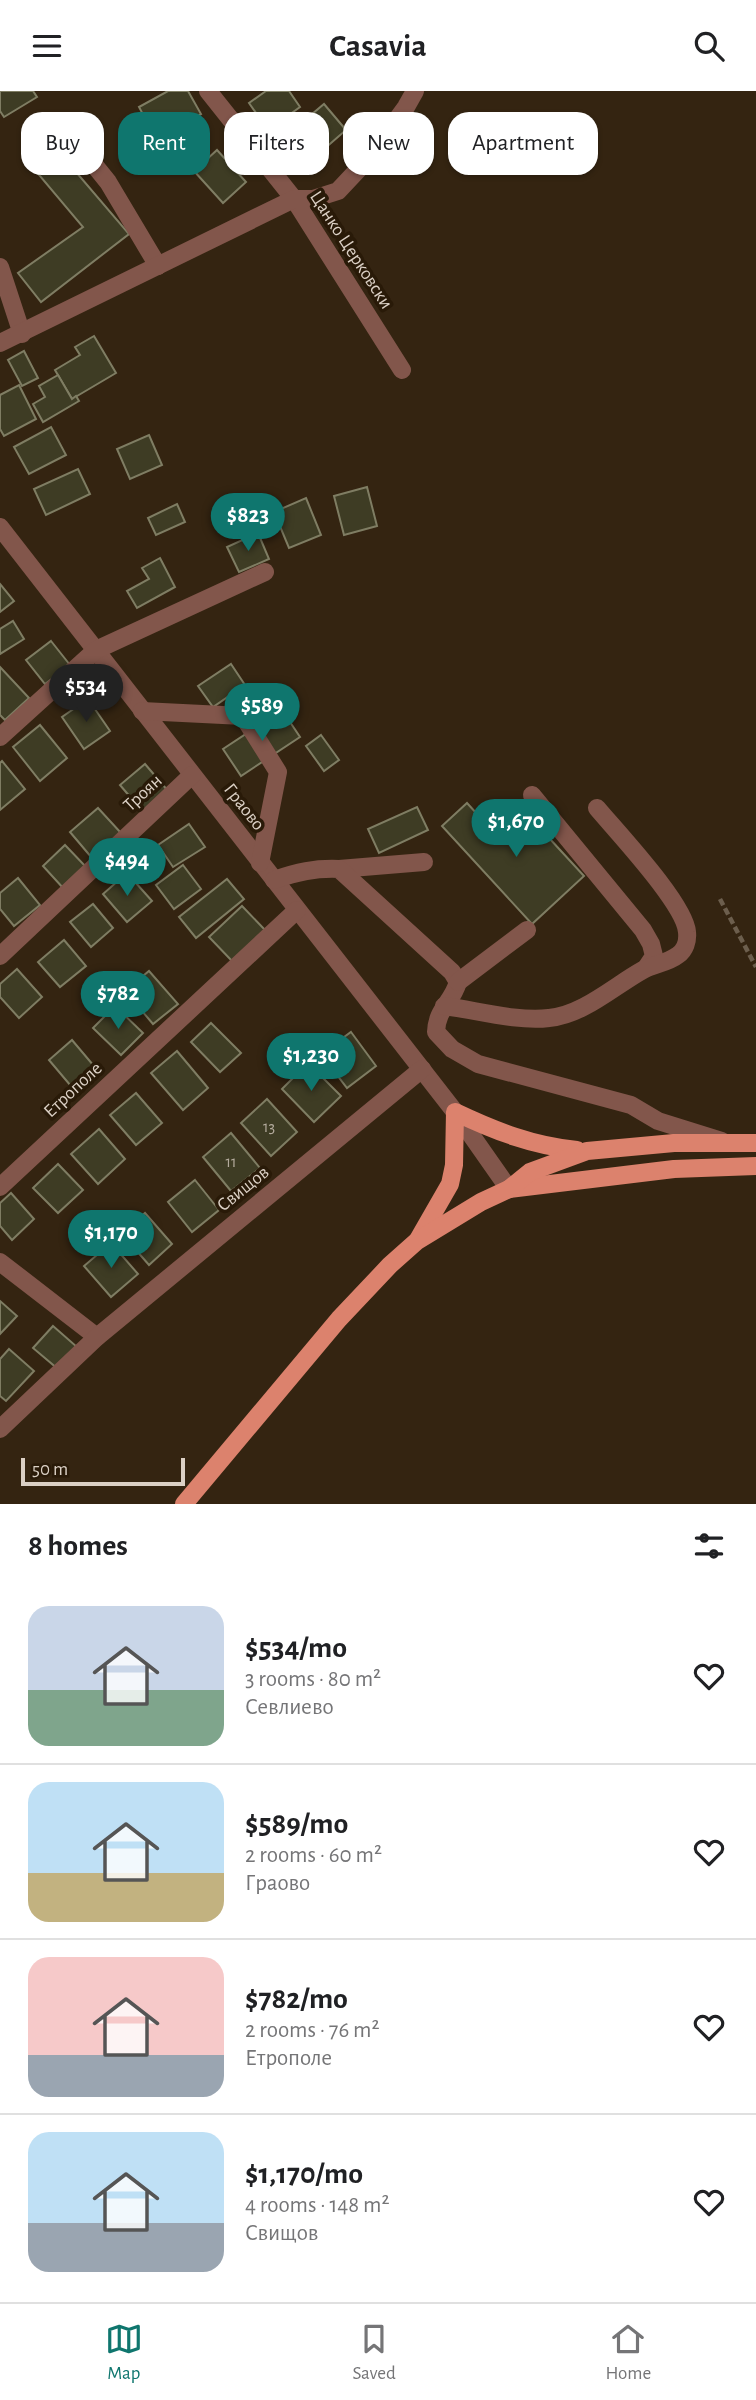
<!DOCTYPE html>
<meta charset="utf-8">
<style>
body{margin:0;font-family:"Alegreya Sans",sans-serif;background:#f2f2f2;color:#202124;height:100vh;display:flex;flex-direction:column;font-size:26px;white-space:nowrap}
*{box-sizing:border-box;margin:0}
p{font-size:23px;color:#757577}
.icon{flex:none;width:38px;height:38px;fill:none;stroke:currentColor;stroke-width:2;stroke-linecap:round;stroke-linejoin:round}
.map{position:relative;height:1413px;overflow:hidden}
.sheet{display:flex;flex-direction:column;background:#fff;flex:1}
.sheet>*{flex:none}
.top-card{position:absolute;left:21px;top:21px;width:714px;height:63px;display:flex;gap:14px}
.scale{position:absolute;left:21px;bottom:18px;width:164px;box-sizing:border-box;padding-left:7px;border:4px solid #dbd0c5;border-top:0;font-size:19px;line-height:24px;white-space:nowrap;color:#dbd0c5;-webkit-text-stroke:5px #291a08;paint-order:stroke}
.price{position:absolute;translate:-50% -60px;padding:0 16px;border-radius:24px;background:#0f766e;color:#fff;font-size:23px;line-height:46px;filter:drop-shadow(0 2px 4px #0008)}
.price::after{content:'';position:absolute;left:50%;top:42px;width:21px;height:16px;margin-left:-10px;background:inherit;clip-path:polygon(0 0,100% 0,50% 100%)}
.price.selected{background:#222;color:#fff}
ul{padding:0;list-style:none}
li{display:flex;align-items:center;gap:21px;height:175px;padding:0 28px}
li+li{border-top:2px solid #e0e0e0}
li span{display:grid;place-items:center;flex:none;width:196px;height:140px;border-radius:21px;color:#555}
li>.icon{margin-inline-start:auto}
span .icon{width:84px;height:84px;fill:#fffc;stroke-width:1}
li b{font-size:30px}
h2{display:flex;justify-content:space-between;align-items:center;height:84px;padding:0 28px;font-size:30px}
.chip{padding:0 24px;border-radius:21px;background:#fff;box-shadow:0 2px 5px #0004;font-size:24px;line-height:63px}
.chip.selected{background:#0f766e;color:#fff}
header{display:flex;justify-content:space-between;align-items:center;height:91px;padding:0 28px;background:#fff;font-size:32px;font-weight:600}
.tabs{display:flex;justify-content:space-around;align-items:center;height:98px;border-top:2px solid #e0e0e0;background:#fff;font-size:19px;color:#757577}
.tabs a{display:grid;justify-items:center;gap:4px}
.tabs .selected{color:#0f766e}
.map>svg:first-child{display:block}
.building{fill:#3e3c24;stroke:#7f7d63;stroke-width:2}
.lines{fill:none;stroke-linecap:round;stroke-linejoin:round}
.path{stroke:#6c5e4d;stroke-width:4.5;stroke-dasharray:7 3.5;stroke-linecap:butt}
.minor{stroke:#82564b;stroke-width:18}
.major{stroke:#dc826d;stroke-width:18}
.labels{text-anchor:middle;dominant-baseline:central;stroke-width:7;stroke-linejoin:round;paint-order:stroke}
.number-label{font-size:16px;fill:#b4ab9d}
.street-label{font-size:19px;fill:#dbd0c5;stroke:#291a08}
</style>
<header><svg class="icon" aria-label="menu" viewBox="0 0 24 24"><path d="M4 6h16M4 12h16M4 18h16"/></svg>Casavia<svg class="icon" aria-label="search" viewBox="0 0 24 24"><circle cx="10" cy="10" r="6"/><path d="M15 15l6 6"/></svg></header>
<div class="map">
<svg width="756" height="1413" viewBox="0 0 756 1413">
<rect width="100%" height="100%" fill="#342411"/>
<g class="building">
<path d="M0 0H33L37 6 4 26 0 20Z"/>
<path d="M168 0H188L201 23 156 48 139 16Z"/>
<path d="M266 0H289L300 16 268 39 249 12Z"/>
<path d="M324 13 346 39 316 65 293 39Z"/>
<path d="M53 54 129 143 41 211 18 182 83 136 29 72Z"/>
<path d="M217 59 246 91 223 112 194 80Z"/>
<path d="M94 245 116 282 72 308 55 279 80 264 75 256Z"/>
<path d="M24 260 38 287 22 295 8 269Z"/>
<path d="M58 284 72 308 76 305 79 310 43 331 33 313 45 306 39 295Z"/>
<path d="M19 294 36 328 4 345 0 338V304Z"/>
<path d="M51 336 66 364 29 383 14 356Z"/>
<path d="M149 344 162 374 130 388 117 358Z"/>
<path d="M78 378 90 403 46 424 34 398Z"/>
<path d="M367 396 377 435 344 444 334 405Z"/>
<path d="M306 407 321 444 289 457 274 421Z"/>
<path d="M177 413 185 431 156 444 148 427Z"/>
<path d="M258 442 269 468 239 481 227 456Z"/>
<path d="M160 467 175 496 137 517 127 500 149 488 142 477Z"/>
<path d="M0 493 14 510 0 521Z"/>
<path d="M13 530 24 548 0 563V538Z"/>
<path d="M51 550 70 574 45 593 26 569Z"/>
<path d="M231 573 245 594 213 616 198 595Z"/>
<path d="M0 576 29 607 5 629 0 624Z"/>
<path d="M88 608 110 640 84 658 62 626Z"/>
<path d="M282 619 300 646 241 685 223 658Z"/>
<path d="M40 634 67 667 40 690 13 656Z"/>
<path d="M321 644 339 669 324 680 306 655Z"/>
<path d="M2 670 25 698 0 719V672Z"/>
<path d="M145 673 168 700 143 721 120 694Z"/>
<path d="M467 712 488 735 508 716 531 741 538 735 584 785 532 833 442 735Z"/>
<path d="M417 716 428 739 379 762 368 738Z"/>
<path d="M98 717 121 742 92 767 70 741Z"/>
<path d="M189 733 205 756 173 776 158 754Z"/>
<path d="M65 754 87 777 64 798 43 775Z"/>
<path d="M183 774 201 798 174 818 156 794Z"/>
<path d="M127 782 152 810 127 831 103 803Z"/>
<path d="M18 787 40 814 14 835 0 818V802Z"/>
<path d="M227 788 244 808 196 847 179 826Z"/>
<path d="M93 813 113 837 91 856 70 831Z"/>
<path d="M242 815 266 840 233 871 209 846Z"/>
<path d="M64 849 86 875 60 896 38 871Z"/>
<path d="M17 878 42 906 19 927 0 906V893Z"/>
<path d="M149 880 178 913 153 933 125 900Z"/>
<path d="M115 915 143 942 121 964 93 937Z"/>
<path d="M211 932 241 962 220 981 191 951Z"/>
<path d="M351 941 376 975 347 997 321 963Z"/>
<path d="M72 949 99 981 76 1001 49 969Z"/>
<path d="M177 960 208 997 183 1019 151 982Z"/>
<path d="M308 972 341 1005 314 1031 282 998Z"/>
<path d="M136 1002 162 1032 136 1054 110 1024Z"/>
<path d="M267 1008 297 1041 271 1065 241 1032Z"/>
<path d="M99 1038 125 1068 98 1093 71 1063Z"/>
<path d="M231 1042 260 1077 231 1100 203 1066Z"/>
<path d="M58 1073 83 1099 58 1122 33 1097Z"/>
<path d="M195 1089 219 1119 192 1141 168 1111Z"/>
<path d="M11 1102 34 1128 12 1149 0 1135V1112Z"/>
<path d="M145 1122 172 1153 149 1174 122 1143Z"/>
<path d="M111 1152 138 1183 111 1206 84 1175Z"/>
<path d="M0 1210 17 1225 0 1243Z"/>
<path d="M53 1235 77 1256 58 1278 33 1257Z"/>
<path d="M9 1258 34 1280 6 1310 0 1305V1268Z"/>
</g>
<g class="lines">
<path class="path" d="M720 808 756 876"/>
<g class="minor">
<path d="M208 0 294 108 402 279"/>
<path d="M62 34 108 91 158 175"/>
<path d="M0 176 22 243"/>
<path d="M0 252 294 108H313L338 100 368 68 406 16 415 0"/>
<path d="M0 436 455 1021 509 1098"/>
<path d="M142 620 243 625 278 681 260 772"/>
<path d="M0 646 96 559 265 481"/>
<path d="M532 704 643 839 651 853 654 865 646 877"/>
<path d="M339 778 424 771"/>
<path d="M274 789C297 781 315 777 339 778L452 881 458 891C452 912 437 917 436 941L452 958 478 973 631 1014 658 1030 722 1050"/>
<path d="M0 865 192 684"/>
<path d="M458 891 527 839"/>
<path d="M444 915C476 919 517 931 549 927 583 924 614 895 643 879 654 873 668 872 678 864 685 859 688 850 687 841 685 813 617 741 597 717"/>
<path d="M0 1096 297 819"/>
<path d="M0 1171 97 1246"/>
<path d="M0 1338 97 1246 422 978"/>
</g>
<g class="major">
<path d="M509 1098 674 1078 756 1075"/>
<path d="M419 1147 450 1093 454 1074 455 1021C495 1040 533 1055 577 1059"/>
<path d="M184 1413 339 1228 390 1174 417 1150 481 1111 509 1098 530 1081 587 1060 674 1052H756"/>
</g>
</g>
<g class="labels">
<g class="number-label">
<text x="269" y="1036">13</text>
<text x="231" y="1071">11</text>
</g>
<g class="street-label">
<text transform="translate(351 159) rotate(57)">Цанко Церковски</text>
<text transform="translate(143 702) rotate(-43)">Троян</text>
<text transform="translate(244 716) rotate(52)">Граово</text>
<text transform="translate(73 999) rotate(-43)">Етрополе</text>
<text transform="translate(243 1098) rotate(-39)">Свищов</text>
</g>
</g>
</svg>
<div class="scale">50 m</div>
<b class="price" style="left:248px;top:462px">$823</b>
<b class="price selected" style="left:86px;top:633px">$534</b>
<b class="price" style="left:262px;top:652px">$589</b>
<b class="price" style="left:516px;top:768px">$1,670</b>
<b class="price" style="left:127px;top:807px">$494</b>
<b class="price" style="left:118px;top:940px">$782</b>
<b class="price" style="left:311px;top:1002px">$1,230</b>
<b class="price" style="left:111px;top:1179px">$1,170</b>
<div class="top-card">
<a class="chip">Buy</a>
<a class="chip selected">Rent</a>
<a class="chip">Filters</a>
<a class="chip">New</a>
<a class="chip">Apartment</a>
</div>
</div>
<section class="sheet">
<h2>8 homes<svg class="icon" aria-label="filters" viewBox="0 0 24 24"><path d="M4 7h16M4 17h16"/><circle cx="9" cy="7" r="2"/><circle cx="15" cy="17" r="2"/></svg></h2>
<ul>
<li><span style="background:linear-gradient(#c9d6e8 60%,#7fa58c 0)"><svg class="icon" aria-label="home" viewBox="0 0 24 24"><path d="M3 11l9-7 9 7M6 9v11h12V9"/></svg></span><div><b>$534/mo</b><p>3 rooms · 80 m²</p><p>Севлиево</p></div><svg class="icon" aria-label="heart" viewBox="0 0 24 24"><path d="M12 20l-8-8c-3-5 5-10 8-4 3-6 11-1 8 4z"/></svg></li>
<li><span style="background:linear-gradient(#bfe0f5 65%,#c2b280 0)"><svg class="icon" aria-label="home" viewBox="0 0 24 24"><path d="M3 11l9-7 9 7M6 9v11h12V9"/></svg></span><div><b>$589/mo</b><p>2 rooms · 60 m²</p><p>Граово</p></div><svg class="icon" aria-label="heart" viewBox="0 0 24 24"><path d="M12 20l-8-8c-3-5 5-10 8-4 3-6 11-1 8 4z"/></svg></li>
<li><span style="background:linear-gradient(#f6c9c9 70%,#9aa5b1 0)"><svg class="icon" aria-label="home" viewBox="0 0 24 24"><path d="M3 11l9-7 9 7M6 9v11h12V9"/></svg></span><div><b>$782/mo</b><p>2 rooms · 76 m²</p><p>Етрополе</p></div><svg class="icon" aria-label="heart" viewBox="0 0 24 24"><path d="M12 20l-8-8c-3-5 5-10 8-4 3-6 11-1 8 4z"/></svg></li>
<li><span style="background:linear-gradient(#bfe0f5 65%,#9aa5b1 0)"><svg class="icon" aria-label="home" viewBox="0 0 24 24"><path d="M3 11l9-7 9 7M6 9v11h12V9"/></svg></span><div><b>$1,170/mo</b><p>4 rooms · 148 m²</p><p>Свищов</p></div><svg class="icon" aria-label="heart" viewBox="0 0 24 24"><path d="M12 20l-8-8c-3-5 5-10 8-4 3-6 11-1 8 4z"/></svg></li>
</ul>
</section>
<nav class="tabs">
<a class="selected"><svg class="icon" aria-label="map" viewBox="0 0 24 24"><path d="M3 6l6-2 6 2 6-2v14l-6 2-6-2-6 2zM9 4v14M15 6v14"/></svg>Map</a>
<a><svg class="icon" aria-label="saved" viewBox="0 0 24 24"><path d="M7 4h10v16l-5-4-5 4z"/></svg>Saved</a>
<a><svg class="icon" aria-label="home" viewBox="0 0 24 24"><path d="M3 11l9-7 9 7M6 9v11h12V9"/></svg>Home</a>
</nav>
